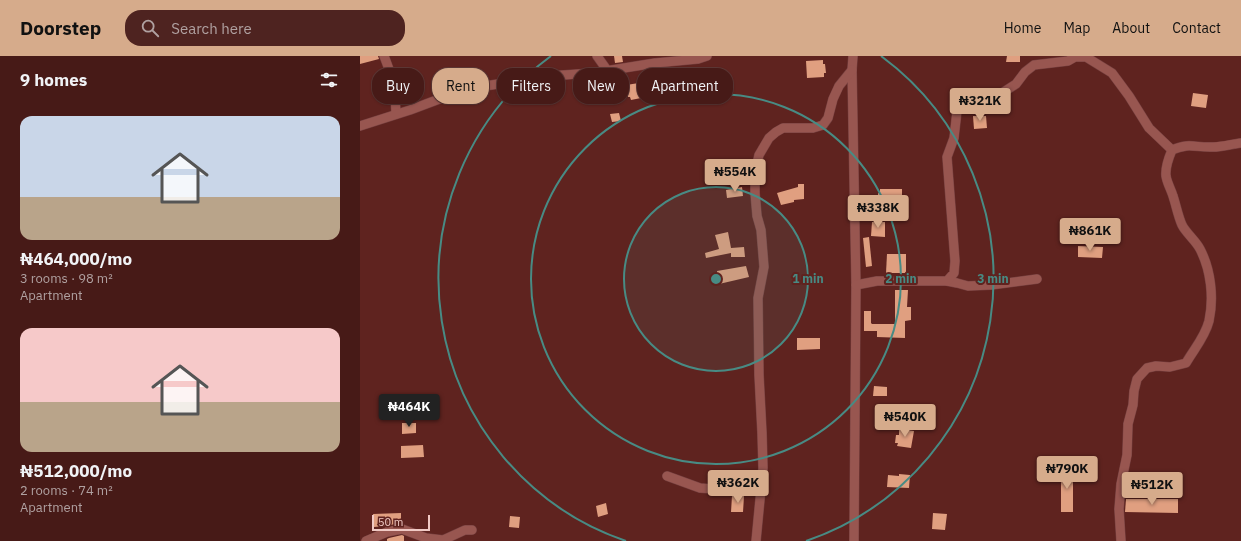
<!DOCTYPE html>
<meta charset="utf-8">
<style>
body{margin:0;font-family:"IBM Plex Sans",sans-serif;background:#4e2320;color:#f1f3f6;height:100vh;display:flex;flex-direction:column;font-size:15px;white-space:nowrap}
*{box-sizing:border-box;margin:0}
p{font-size:13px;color:#b0a1a1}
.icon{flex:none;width:22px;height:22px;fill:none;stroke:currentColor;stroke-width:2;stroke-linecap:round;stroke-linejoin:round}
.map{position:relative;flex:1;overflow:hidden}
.panel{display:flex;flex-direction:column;background:#471a17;width:360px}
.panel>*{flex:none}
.banner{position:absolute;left:12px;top:12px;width:380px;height:36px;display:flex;gap:8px}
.scale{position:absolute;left:12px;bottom:10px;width:58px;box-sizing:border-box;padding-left:4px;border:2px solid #f1cac5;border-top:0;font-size:11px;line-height:14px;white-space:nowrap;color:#f1cac5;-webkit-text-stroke:3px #5f231f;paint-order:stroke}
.price{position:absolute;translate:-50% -34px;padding:0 9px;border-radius:4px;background:#d6ab8b;color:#111;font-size:13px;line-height:26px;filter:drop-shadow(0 1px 2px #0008)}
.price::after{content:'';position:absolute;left:50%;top:24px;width:12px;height:9px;margin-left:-6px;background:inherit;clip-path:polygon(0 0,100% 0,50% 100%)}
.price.on{background:#222;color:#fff}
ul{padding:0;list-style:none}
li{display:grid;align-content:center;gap:8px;height:212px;padding:0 20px}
li span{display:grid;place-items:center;height:124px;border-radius:12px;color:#555}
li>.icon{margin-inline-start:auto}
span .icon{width:72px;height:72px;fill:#fffc;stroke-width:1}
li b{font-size:17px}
h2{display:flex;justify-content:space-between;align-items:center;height:48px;padding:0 20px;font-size:17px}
.pill{padding:0 14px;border-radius:16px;background:#471a17;box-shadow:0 1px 3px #0004,0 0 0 1px #5f3836;font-size:14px;line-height:36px}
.pill.on{background:#d6ab8b;color:#111}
header{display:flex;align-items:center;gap:24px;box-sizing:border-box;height:56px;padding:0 20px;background:#d6ab8b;color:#111}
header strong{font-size:19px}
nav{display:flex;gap:22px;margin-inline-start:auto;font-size:14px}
.search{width:280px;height:36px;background:#4e2320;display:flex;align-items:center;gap:10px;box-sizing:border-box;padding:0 14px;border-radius:16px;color:#b0a1a1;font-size:15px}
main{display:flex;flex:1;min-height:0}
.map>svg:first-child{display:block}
.building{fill:#e09f80}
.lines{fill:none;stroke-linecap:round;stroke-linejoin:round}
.minor-casing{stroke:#764140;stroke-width:10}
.minor{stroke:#985650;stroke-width:9}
.ring{fill:none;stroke:#488b84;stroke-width:2}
.centre{fill:#488b84;stroke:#5f231f;stroke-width:2}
.ring-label{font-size:12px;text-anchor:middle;font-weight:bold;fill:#488b84;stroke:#5f231f;stroke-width:4;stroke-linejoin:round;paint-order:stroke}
</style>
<header>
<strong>Doorstep</strong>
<div class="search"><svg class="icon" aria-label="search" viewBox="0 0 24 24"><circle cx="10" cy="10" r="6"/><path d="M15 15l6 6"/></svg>Search here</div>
<nav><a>Home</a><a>Map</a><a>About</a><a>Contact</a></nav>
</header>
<main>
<section class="panel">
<h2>9 homes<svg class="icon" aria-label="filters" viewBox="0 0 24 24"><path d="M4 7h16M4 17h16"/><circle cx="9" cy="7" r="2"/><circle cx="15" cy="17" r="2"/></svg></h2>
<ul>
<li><span style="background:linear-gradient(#c9d6e8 65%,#b9a48a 0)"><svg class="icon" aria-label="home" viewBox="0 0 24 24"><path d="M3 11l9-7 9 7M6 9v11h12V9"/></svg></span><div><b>₦464,000/mo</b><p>3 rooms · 98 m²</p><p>Apartment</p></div></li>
<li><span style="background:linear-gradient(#f6c9c9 60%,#b9a48a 0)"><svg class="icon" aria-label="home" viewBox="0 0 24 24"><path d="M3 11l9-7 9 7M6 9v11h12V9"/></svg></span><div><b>₦512,000/mo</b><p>2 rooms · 74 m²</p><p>Apartment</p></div></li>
</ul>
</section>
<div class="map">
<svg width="881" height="485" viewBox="0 0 881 485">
<rect width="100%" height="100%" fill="#5f231f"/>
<g class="building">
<path d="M0 0H18L19 3 0 8Z"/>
<path d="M254 0H262L263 6 255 7Z"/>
<path d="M647 0H660V6H646Z"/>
<path d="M463 4V8H465L466 17H464V21L447 22 446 5Z"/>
<path d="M279 27 281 42 271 44 270 41H268L266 29Z"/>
<path d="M833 37 848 39 846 52 831 50Z"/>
<path d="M259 57 261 65 252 66 250 58Z"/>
<path d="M613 60H626L627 72 614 73Z"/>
<path d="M438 128H444V143L434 144V146L421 149 417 137 438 131Z"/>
<path d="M382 131 383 140 367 142 366 134Z"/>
<path d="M520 133H542V164L528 163 529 146H518V137L520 138Z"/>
<path d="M512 166H525V181L511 180Z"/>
<path d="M368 176 371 192 384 191 385 201H371V197L346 202 345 197 359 193 355 179Z"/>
<path d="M509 181 512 210 506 211 503 182Z"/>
<path d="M718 190 743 191 742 202 718 201Z"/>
<path d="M527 198H546V217H526Z"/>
<path d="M386 210 389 221 359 228 357 215Z"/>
<path d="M535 234H548L547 251H551V264L545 265V282L517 281V275H504V255H511V267L512 268H535Z"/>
<path d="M437 282H460V293L437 294Z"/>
<path d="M514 330 527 331V340H513Z"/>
<path d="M42 367H56V377L42 378Z"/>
<path d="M539 373 554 375 551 392 537 390 538 387H535L536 379H539Z"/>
<path d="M63 389 64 401 41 402V390Z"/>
<rect x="701" y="411" width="12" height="45"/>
<path d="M539 418 550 419 549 432 527 431 528 419 539 420Z"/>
<path d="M372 440H384L383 456H371Z"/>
<path d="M766 443H818V457L765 456Z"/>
<path d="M246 447 248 458 238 461 236 450Z"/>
<path d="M41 457V467L25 470 14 471 13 458Z"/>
<path d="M573 457 587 458 585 474 572 473Z"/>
<path d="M150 460 160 461 159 472 149 471Z"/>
<path d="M42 479 44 480V485H27V483L29 482Z"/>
</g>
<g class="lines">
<defs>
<g id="minor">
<path d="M24 0C32 18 36 39 36 58"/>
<path d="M237 0 247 14"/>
<path d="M493 0 492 14 496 229 494 485"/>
<path d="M0 70 50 54 106 33 189 20 233 17 295 7 338 3 347 0"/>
<path d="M587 225 597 227 608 230 631 229 677 223"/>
<path d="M496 229 517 225H587L594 217 595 205 587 101 594 82 597 55 603 42 616 37 627 38 642 37 656 28 665 16 674 9 708 5 715 1H726L752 17 769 40 789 72 812 94"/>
<path d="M307 420 340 432 367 434H400"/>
<path d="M6 485 27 476 42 473 66 482 83 484 105 474H112"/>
<path d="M396 485 403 412 402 377 399 319 398 242 404 211 401 174 397 160 395 137V116L399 99 409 82 416 76 423 72H453L463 69 468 62 473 43 479 30 492 14"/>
<path d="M761 485 759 453 761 428 767 399 768 368 773 349 774 335 777 323 787 312 796 310 810 311 826 307C834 293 845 281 849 265 854 242 851 214 840 193 836 185 826 177 822 169 818 160 816 149 813 140 811 133 807 127 806 120 805 111 809 101 812 94 830 86 835 92 853 91 862 91 872 88 881 87"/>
</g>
</defs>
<use href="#minor" class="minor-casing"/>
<use href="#minor" class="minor"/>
</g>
<circle cx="356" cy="223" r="92" fill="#488b84" fill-opacity=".12"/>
<g class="ring">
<circle cx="356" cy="223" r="92"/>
<circle cx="356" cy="223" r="185"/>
<path d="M266 485A277 277 0 0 1 191 0M521 0A277 277 0 0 1 446 485"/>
</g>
<circle cx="356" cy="223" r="6" class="centre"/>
<g class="ring-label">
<text x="448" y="227">1 min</text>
<text x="541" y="227">2 min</text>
<text x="633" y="227">3 min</text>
</g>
</svg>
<div class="scale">50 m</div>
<b class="price" style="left:620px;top:66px">₦321K</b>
<b class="price" style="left:375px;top:137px">₦554K</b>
<b class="price" style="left:518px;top:173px">₦338K</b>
<b class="price" style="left:730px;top:196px">₦861K</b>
<b class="price on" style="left:49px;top:372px">₦464K</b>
<b class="price" style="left:545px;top:382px">₦540K</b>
<b class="price" style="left:707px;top:434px">₦790K</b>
<b class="price" style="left:378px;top:448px">₦362K</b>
<b class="price" style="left:792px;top:450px">₦512K</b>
<div class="banner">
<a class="pill">Buy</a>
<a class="pill on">Rent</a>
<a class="pill">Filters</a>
<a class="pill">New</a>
<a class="pill">Apartment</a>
</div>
</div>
</main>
